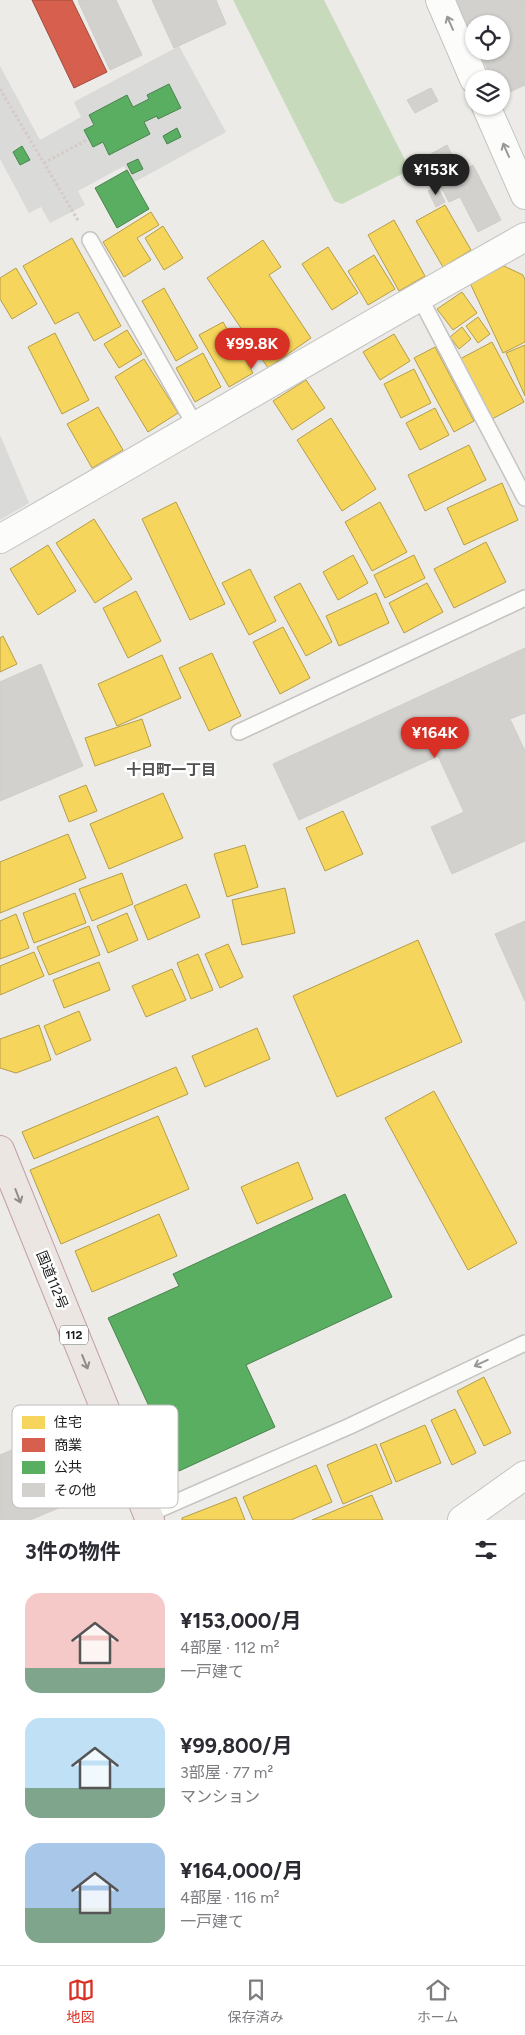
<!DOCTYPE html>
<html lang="ja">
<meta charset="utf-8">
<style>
body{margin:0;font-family:Figtree,"Noto Sans JP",sans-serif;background:#f2f2f3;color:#2b2b33;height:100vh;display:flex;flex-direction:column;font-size:19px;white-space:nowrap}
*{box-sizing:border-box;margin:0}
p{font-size:16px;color:#7c7c81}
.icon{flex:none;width:28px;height:28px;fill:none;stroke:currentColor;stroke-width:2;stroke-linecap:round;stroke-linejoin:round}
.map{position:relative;height:1520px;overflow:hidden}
.sheet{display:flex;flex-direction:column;background:#fff;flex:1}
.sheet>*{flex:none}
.tools{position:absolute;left:465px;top:15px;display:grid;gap:10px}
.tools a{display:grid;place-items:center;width:45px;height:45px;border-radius:50%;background:#fff;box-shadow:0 1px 4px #0004;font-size:25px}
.price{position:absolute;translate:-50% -42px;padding:0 11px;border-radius:18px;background:#d93025;color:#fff;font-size:16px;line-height:32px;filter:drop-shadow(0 1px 2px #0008)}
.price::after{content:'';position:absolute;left:50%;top:30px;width:15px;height:11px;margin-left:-8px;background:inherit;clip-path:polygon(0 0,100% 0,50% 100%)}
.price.on{background:#222;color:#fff}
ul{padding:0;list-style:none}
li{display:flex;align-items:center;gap:15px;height:125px;padding:0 25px}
li span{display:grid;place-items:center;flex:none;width:140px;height:100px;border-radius:15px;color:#555}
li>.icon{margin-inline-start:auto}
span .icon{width:60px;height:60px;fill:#fffc;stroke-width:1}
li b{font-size:21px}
h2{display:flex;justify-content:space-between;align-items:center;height:60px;padding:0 25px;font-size:21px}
.dock{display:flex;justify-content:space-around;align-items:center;height:70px;border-top:1px solid #e1e1e2;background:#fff;font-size:14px;color:#7c7c81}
.dock a{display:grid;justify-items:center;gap:2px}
.dock .on{color:#d93025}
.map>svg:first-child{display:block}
.religious{fill:#dadad8}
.forest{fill:#c7dbbc}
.homes{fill:#f6d55c;stroke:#b59e49}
.shops{fill:#d6604d;stroke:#9f4c3f}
.public{fill:#5aae61;stroke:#48834d}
.building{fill:#d3d1ce;stroke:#d0cdc8}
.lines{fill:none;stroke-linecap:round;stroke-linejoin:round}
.service-casing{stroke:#c5c4c3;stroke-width:18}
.minor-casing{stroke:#c5c4c3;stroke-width:30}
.tertiary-casing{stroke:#c5c4c3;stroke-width:30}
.trunk-casing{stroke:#c29fa8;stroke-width:30}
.path{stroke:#d6c9c6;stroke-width:3;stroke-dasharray:2.5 2.5;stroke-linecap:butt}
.service{stroke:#fcfcfb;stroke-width:15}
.minor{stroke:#fcfcfb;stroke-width:28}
.tertiary{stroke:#fcfcfb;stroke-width:28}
.trunk{stroke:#ece6e2;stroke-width:28}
.oneway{stroke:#989898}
.oneway2{stroke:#8f8c8a}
.labels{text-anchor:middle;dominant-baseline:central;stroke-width:5;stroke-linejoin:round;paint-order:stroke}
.shield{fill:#fff;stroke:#626262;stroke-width:1}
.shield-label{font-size:12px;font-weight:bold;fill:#1e1e1e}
.street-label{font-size:14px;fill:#1e1e1e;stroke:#fff}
.neighbourhood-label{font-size:15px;font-weight:bold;fill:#515151;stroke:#fff}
.key{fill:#fff;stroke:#bcbcbc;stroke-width:1}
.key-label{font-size:14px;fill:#1e1e1e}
</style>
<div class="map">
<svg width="525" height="1520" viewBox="0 0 525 1520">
<rect width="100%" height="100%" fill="#ecebe7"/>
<g class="religious">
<path d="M179 46 226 132 133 183 124 166 78 191 85 205 50 223 41 207 29 213 0 159V66L40 140 81 117 74 102Z"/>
<path d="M0 435 29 503 0 520Z"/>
</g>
<path class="forest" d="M233 0H324L407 164 404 173 342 204 334 201Z"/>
<g class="homes">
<path d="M445 205 471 250 443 267 416 221Z"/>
<path d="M151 212 159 225 137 238 151 260 124 277 103 242Z"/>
<path d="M394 220 425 276 399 291 368 235Z"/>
<path d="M163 226 183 258 164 270 145 238Z"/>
<path d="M72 238 121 326 94 341 78 312 55 324 23 266Z"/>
<path d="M263 240 281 267 269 275 311 338 268 368 207 278Z"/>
<path d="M328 247 358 293 332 310 302 264Z"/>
<path d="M374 255 395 289 368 305 348 271Z"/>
<path d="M504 266 523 275 525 280V342L503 353 470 283Z"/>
<path d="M16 268 37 304 12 319 0 299V278Z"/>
<path d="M164 288 198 348 176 361 142 301Z"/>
<path d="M462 292 477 313 453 330 437 309Z"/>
<path d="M478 317 490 334 478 343 466 326Z"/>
<path d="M223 322 253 373 229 387 199 335Z"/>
<path d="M462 327 471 339 459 349 450 337Z"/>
<path d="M127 330 142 354 119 368 104 344Z"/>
<path d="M55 333 89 400 62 414 28 347Z"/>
<path d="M394 334 410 361 380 380 363 352Z"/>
<path d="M492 342 524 402 492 419 460 359Z"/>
<path d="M525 345V396L506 353Z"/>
<path d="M435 347 474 421 454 432 414 358Z"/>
<path d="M203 353 221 387 195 402 176 368Z"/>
<path d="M144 359 178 413 148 432 115 377Z"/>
<path d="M414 369 431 403 401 418 384 384Z"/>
<path d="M306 380 325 408 292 430 273 401Z"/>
<path d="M98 407 123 450 92 468 67 424Z"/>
<path d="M435 408 449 435 420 450 406 423Z"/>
<path d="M331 418 376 489 342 511 297 440Z"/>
<path d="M469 445 486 480 425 511 408 475Z"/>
<path d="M502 483 518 520 464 545 447 508Z"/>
<path d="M176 502 225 604 190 620 142 519Z"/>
<path d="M380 502 407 552 372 571 345 522Z"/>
<path d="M94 519 132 579 95 603 56 543Z"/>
<path d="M486 542 506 582 454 608 434 569Z"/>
<path d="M48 545 76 591 38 615 10 569Z"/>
<path d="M353 555 368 583 338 600 323 572Z"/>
<path d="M414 555 425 578 385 598 374 575Z"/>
<path d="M250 569 276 621 249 635 222 583Z"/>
<path d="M300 583 332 642 306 656 274 597Z"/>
<path d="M427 583 443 612 404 633 389 603Z"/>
<path d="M136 591 161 641 128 658 103 608Z"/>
<path d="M376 593 389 623 339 646 326 616Z"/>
<path d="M283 627 310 678 280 694 253 642Z"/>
<path d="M3 636 17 664 0 672V638Z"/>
<path d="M212 653 241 716 209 731 179 668Z"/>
<path d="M162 655 181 698 117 726 98 684Z"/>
<path d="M142 719 151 746 95 766 85 738Z"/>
<path d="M86 785 97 811 69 822 59 796Z"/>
<path d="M163 793 183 838 109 869 90 824Z"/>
<path d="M343 811 363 854 325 871 306 828Z"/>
<path d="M68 834 86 878 0 913V862Z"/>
<path d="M245 845 258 887 227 897 214 854Z"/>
<path d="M122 873 133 904 92 921 79 889Z"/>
<path d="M186 884 200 917 148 940 134 906Z"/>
<path d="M285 888 295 933 242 945 232 900Z"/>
<path d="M75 893 86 923 34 943 23 913Z"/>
<path d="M127 913 138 940 108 953 97 926Z"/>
<path d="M16 914 29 948 0 959V921Z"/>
<path d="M89 926 100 955 49 975 37 947Z"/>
<path d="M418 940 462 1042 337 1097 293 996Z"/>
<path d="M228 944 243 977 220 988 205 954Z"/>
<path d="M34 952 44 976 0 995V966Z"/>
<path d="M198 954 213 990 191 999 177 963Z"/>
<path d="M99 962 110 990 64 1008 53 980Z"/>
<path d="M172 969 186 1000 146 1017 132 986Z"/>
<path d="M79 1011 91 1040 56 1055 44 1026Z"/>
<path d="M39 1025 51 1060 16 1073 0 1068V1039Z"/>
<path d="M257 1028 270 1059 205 1087 192 1056Z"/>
<path d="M176 1067 188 1094 34 1159 22 1132Z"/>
<path d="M434 1091 517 1243 468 1270 385 1118Z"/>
<path d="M158 1116 189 1189 61 1244 30 1170Z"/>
<path d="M298 1162 313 1199 257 1224 241 1187Z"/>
<path d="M159 1214 177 1256 92 1292 75 1251Z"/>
<path d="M484 1377 511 1433 484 1446 457 1391Z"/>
<path d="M455 1409 476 1453 452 1465 431 1420Z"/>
<path d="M425 1425 441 1463 396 1482 380 1444Z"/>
<path d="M376 1444 392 1483 343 1504 327 1465Z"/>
<path d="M316 1465 332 1502 291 1520H253L243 1497Z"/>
<path d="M372 1495 383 1520H312Z"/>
<path d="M236 1497 245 1520H182V1518Z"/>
</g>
<path class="shops" d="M32 0H72L107 72 74 88Z"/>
<g class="public">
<path d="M169 84 181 108 158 119 157 116 144 122 150 134 109 155 103 142 93 147 84 130 94 125 89 115 127 95 133 107 149 99 147 95Z"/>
<path d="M177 128 181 137 167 144 163 136Z"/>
<path d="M22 146 30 160 20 165 13 152Z"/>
<path d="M138 159 143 169 132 174 127 164Z"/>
<path d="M127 170 149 209 117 228 95 188Z"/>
<path d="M345 1194 392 1297 246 1365 275 1427 179 1471 108 1318 179 1286 173 1274Z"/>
</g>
<g class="building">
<path d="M81 0H116L142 55 110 70 78 1Z"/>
<path d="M152 0H216L226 24 174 48Z"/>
<path d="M456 0H525V85L501 96V79H492L479 51H501V24H474V39Z"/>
<path d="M431 88 438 101 415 113 407 100Z"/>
<path d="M447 145 458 167 435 179 424 158Z"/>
<path d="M473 165 501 220 478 232 460 197 449 202 439 183Z"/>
<path d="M437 186 445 202 436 207 428 191Z"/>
<path d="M525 648V713L510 719 525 751V841L452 874 431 827 464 812 438 756 299 820 273 764Z"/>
<path d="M41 664 83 766 0 801V682Z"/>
<path d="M525 921V1001L495 934Z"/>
<path d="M33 1441 61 1507 30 1520H0V1455Z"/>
</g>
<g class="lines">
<defs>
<g id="service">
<path d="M90 240 196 427"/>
<path d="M419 296 525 498"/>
<path d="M239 732 525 598"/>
<path d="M142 1517 350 1426 525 1343"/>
</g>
<g id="minor">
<path d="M440 0 474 79"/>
<path d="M486 106 525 195"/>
<path d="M0 539C175 439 349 336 525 237"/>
</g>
<path id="tertiary" d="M462 1520 525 1475"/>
<path id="trunk" d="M0 1150 150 1520"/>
</defs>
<use href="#service" class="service-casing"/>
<use href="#minor" class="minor-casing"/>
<use href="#tertiary" class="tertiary-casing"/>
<use href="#trunk" class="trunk-casing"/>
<g class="path">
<path d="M0 89 79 222"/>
<path d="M44 163 87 140"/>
</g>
<use href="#service" class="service"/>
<use href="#minor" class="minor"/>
<use href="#tertiary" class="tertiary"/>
<use href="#trunk" class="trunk"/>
</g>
<defs><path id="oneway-shaft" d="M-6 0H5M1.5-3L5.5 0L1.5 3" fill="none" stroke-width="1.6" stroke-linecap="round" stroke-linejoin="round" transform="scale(1.25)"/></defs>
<g class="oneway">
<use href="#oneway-shaft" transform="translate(450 23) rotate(-114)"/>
<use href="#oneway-shaft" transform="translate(506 150) rotate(-114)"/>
<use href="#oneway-shaft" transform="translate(481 1363) rotate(155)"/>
</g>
<g class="oneway2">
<use href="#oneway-shaft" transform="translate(18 1196) rotate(69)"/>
<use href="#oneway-shaft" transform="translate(85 1362) rotate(68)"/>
</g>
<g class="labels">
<rect class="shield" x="60" y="1325.5" width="28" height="19" rx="4"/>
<g class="shield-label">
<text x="74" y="1335">112</text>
</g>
<g class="street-label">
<text transform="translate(52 1280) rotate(68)">国道112号</text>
</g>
<g class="neighbourhood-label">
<text x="171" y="770">十日町一丁目</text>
</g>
</g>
<rect x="12" y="1405" width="166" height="103" rx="8" class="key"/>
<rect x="22" y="1416" width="23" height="13" fill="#f6d55c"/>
<rect x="22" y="1438" width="23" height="14" fill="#d6604d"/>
<rect x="22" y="1461" width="23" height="13" fill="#5aae61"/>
<rect x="22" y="1483" width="23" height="14" fill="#d3d1ce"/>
<g class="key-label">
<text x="54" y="1427">住宅</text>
<text x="54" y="1450">商業</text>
<text x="54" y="1472">公共</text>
<text x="54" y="1495">その他</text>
</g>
</svg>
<div class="tools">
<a><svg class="icon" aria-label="locate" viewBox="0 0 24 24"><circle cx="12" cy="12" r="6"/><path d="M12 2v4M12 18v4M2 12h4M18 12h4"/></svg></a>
<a><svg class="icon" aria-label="layers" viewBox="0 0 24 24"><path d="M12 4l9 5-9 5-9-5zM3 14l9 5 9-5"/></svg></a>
</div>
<b class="price on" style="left:436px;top:196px">¥153K</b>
<b class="price" style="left:252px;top:370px">¥99.8K</b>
<b class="price" style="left:435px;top:759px">¥164K</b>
</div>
<section class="sheet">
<h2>3件の物件<svg class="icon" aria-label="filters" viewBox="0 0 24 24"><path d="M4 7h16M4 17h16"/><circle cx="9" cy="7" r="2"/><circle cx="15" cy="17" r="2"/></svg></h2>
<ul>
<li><span style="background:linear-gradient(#f6c9c9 75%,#7fa58c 0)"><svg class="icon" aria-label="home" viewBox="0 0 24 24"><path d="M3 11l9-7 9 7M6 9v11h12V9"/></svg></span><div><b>¥153,000/月</b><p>4部屋 · 112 m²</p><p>一戸建て</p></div></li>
<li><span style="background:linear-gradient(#bfe0f5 70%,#7fa58c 0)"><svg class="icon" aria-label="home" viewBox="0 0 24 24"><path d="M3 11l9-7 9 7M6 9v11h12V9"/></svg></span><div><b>¥99,800/月</b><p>3部屋 · 77 m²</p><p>マンション</p></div></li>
<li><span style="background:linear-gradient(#a9c7e8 65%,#7fa58c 0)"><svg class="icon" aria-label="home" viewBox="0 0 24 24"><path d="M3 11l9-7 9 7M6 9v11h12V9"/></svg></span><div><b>¥164,000/月</b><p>4部屋 · 116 m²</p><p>一戸建て</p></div></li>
</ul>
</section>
<nav class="dock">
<a class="on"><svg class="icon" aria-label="map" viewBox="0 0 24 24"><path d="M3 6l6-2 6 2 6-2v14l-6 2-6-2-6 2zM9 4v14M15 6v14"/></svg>地図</a>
<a><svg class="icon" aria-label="saved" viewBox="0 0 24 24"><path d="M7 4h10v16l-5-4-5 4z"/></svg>保存済み</a>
<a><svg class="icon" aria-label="home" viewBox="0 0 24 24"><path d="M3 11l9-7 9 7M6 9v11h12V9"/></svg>ホーム</a>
</nav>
